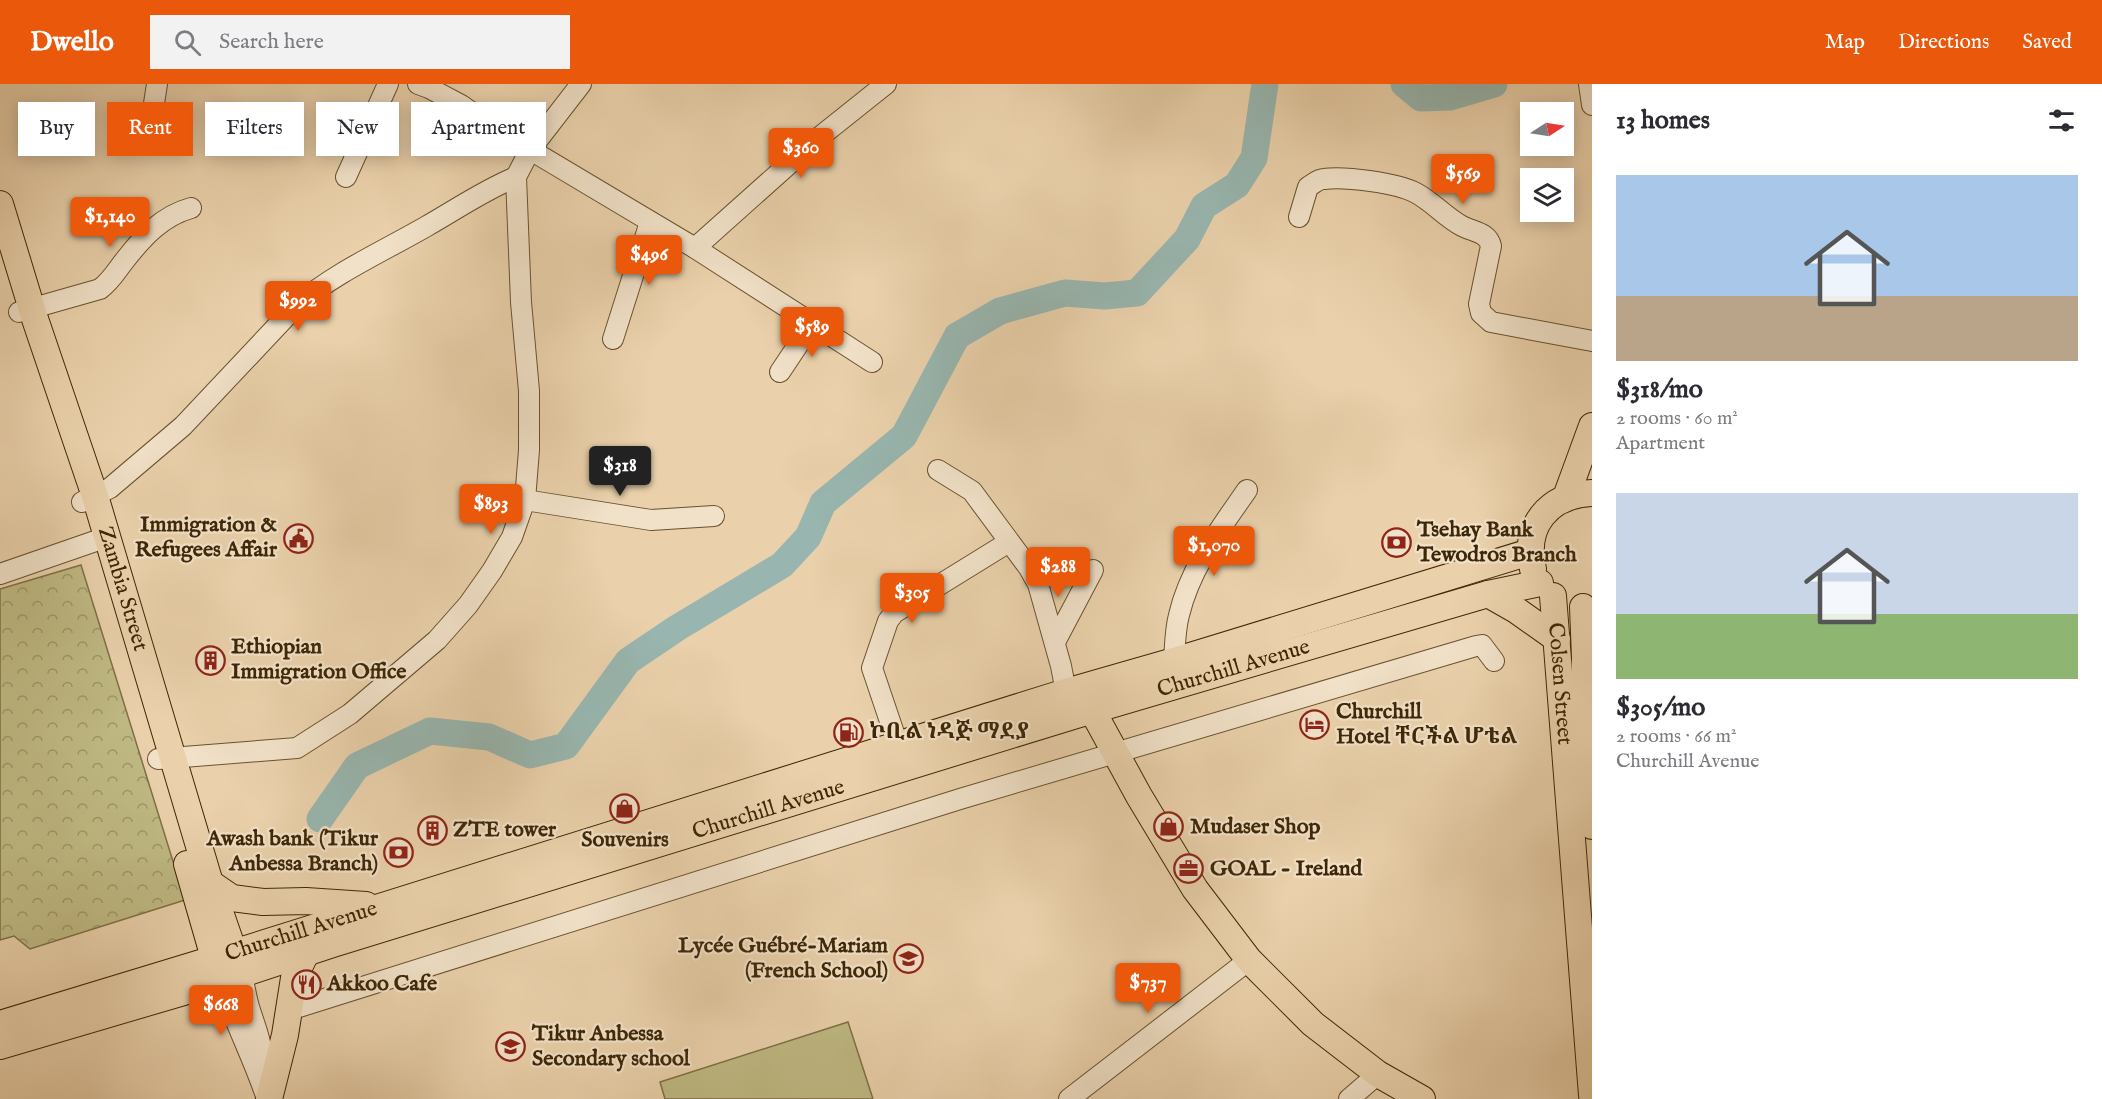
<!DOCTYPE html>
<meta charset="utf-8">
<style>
body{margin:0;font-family:"IM FELL English","Noto Serif Ethiopic",serif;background:#f2f2f3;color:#2b2b33;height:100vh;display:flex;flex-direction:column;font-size:22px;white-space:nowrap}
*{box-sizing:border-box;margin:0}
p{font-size:20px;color:#7c7c81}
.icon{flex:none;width:33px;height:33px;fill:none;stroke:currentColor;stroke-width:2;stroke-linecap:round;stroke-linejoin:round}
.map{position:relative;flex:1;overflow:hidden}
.drawer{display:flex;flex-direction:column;background:#fff;width:510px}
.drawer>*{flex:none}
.banner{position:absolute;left:18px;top:18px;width:570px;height:54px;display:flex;gap:12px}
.needle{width:39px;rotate:78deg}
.fabs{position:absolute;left:1520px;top:18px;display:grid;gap:12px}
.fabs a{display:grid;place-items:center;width:54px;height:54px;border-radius:0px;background:#fff;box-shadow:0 3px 15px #0003;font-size:30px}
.price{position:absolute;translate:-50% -51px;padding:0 14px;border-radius:6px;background:#ea580c;color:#fff;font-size:20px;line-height:39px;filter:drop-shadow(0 2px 3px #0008)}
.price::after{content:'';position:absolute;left:50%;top:36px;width:18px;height:14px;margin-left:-9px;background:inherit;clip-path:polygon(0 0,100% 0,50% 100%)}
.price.current{background:#222;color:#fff}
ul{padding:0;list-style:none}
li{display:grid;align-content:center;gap:12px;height:318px;padding:0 24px}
li span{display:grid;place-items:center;height:186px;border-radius:0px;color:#555}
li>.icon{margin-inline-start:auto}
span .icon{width:108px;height:108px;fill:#fffc;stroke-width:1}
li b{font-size:26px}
h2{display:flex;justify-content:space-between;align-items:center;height:72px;padding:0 24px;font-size:26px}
.tag{padding:0 21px;border-radius:0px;background:#fff;box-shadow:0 3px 15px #0003;font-size:21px;line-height:54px}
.tag.current{background:#ea580c;color:#fff}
header{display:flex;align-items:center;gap:36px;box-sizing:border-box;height:84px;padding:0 30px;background:#ea580c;color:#fff}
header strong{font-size:28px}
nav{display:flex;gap:33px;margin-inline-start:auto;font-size:21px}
.search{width:420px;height:54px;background:#f2f2f3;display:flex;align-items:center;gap:15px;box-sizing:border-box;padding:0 21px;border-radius:0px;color:#7c7c81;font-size:22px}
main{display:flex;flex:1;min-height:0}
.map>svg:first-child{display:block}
.forest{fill:url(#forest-crowns);stroke:#7e7044;stroke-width:1.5}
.pitch{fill:#bfb983;stroke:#7e7044;stroke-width:1.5}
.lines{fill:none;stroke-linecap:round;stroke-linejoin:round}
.river{stroke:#98b6af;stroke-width:27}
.minor-casing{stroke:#69522f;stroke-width:22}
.major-casing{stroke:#3e2706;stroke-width:28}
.minor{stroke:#f1e1c8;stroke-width:20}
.major{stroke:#ead1ab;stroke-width:26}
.labels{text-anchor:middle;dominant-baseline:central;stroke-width:4.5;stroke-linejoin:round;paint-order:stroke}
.poi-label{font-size:22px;font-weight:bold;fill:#3e2706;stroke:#f1e1c8;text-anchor:start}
.street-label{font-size:22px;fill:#3e2706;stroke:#f1e1c8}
</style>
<header>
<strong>Dwello</strong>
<div class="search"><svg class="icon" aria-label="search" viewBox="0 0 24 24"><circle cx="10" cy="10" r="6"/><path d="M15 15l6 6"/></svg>Search here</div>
<nav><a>Map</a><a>Directions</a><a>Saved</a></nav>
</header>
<main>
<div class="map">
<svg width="1592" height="1015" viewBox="0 0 1592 1015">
<defs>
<pattern id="forest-crowns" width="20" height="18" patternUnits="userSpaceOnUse" patternTransform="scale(1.5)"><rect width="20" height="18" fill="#bfb983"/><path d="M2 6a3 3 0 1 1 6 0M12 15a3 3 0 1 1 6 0" fill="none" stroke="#9d9669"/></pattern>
</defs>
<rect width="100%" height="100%" fill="#ead1ab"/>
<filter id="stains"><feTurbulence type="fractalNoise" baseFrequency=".00333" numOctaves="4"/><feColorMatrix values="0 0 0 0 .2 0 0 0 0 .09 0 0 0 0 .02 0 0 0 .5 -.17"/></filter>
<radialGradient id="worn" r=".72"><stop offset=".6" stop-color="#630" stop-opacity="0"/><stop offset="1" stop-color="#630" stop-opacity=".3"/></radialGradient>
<path class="forest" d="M81 481 185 816 30 865 14 852 0 856V505Z"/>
<path class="pitch" d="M848 938 873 1015H665L660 998Z"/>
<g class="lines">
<g class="river">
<path d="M1404 0 1421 14 1450 13 1494 0"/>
<path d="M320 735 357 682 430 647 489 653 530 671 566 662 628 577 677 544 782 481 808 453 823 419 904 352 957 252 1000 227 1065 209 1105 212 1137 209 1187 155 1204 122 1237 101 1254 74 1265 0"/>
</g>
<defs>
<g id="minor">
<path d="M418 0 429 4 461 21 497 46 695 164 872 278"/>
<path d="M1589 0 1592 21"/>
<path d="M151 39 157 0"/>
<path d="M346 93 388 0"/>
<path d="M1299 133 1308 103C1313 100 1318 95 1324 95 1344 92 1398 99 1416 109 1433 118 1445 133 1462 142 1473 148 1488 148 1491 162L1479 220 1481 229 1491 238 1592 257"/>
<path d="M695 164 817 55 886 0"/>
<path d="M19 228 100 205C111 197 117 186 125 176 143 153 162 132 191 124"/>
<path d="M613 255 650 138"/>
<path d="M780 288 812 240"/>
<path d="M938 386 972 407 1029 484 1038 500 1061 582 1066 608"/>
<path d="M525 416 651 436 714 432"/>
<path d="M82 418 110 404 183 342 297 221C336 188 382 168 427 142 457 125 484 106 516 93"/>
<path d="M0 490 107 453"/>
<path d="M1055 558 1093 486"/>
<path d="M1174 577C1175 562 1175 546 1179 531 1190 484 1220 445 1247 406"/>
<path d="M898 661 872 584 888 537 894 529 1009 458"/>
<path d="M158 675 297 664 350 630 437 556 468 521 492 487 512 453 525 416 529 366V307L521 218 516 93 530 66 581 0"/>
<path d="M242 890C244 901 246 912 249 923 256 946 265 963 261 988"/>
<path d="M221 897C234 938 254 975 267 1015"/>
<path d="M299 923 960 715 1476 562 1482 561 1494 577"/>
<path d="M1069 1015 1249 876"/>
<path d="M1349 1015 1378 990"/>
</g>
<g id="major">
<path id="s1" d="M0 120 35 235 95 412 210 799 239 883"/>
<path d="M1566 413 1592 342"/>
<path d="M1533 485C1523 442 1548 411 1592 409"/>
<path d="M1488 510 1516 526 1557 555"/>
<path id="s2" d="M1553 512 1592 1011"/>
<path d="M1583 523 1585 574 1583 639 1592 742"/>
<path d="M1092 626 1139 712 1195 805 1249 876 1313 940 1378 990 1422 1015"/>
<path d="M187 780 219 891"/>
<path d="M210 799 232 814 263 818 306 817 366 821"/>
<path id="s3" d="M0 940 214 875 1066 608 1174 577 1530 468"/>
<path id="s4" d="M0 962 221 897 333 860 1076 631 1488 510 1540 499"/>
<path d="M269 1015 285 951 294 894 306 869"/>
</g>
</defs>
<use href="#minor" class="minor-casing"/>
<use href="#major" class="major-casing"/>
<use href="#minor" class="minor"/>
<use href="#major" class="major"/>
</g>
<defs>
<symbol id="civic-ring" viewBox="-11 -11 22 22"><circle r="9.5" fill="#f1e1c8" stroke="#8f2418" stroke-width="1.5"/><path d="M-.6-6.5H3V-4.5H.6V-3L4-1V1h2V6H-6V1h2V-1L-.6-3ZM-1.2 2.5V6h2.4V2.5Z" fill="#8f2418"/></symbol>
<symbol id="bank-ring" viewBox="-11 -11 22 22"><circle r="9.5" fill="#f1e1c8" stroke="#8f2418" stroke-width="1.5"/><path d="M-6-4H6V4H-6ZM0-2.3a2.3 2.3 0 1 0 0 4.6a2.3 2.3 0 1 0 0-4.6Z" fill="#8f2418"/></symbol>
<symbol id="building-ring" viewBox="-11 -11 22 22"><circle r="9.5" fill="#f1e1c8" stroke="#8f2418" stroke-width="1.5"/><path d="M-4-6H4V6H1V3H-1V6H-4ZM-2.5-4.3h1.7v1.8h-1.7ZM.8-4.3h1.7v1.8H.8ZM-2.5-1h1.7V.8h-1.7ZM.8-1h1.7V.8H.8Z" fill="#8f2418"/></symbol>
<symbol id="hotel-ring" viewBox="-11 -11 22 22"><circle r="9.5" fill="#f1e1c8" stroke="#8f2418" stroke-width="1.5"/><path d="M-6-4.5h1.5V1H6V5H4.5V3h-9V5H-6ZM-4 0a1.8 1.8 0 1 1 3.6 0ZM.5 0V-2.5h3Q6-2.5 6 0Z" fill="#8f2418"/></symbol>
<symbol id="fuel-ring" viewBox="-11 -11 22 22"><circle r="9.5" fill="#f1e1c8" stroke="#8f2418" stroke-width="1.5"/><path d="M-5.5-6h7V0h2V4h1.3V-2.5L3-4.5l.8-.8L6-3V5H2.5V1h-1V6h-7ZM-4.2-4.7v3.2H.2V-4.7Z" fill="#8f2418"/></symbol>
<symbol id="shop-ring" viewBox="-11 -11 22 22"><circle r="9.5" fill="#f1e1c8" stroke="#8f2418" stroke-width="1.5"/><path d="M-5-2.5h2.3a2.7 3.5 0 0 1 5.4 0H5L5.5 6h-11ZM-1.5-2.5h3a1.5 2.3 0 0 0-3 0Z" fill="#8f2418"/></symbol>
<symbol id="office-ring" viewBox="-11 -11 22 22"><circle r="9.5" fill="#f1e1c8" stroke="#8f2418" stroke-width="1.5"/><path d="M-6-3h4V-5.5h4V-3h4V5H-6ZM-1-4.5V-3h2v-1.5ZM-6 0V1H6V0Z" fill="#8f2418"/></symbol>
<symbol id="school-ring" viewBox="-11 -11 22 22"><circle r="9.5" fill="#f1e1c8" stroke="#8f2418" stroke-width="1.5"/><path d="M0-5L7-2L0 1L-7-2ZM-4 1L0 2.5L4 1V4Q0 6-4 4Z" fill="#8f2418"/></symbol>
<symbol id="restaurant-ring" viewBox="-11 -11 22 22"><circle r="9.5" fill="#f1e1c8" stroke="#8f2418" stroke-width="1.5"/><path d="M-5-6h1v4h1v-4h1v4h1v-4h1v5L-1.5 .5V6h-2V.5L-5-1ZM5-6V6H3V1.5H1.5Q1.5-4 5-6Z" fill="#8f2418"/></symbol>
</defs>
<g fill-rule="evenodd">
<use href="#civic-ring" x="282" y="438" width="33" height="33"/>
<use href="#bank-ring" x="1380" y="442" width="33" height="33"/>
<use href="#building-ring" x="194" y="560" width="33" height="33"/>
<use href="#hotel-ring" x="1298" y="624" width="33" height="33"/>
<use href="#fuel-ring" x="832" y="632" width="33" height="33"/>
<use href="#shop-ring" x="608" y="708" width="33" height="33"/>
<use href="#shop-ring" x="1152" y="726" width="33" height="33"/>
<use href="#building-ring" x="416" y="730" width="33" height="33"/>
<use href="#bank-ring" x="382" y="752" width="33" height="33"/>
<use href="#office-ring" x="1172" y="768" width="33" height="33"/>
<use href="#school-ring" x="892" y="858" width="33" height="33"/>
<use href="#restaurant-ring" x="290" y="884" width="33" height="33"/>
<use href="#school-ring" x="494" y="946" width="33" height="33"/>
</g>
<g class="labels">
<g class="poi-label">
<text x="277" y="441" text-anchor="end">Immigration &amp;<tspan x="277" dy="25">Refugees Affair</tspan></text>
<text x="1417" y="446">Tsehay Bank<tspan x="1417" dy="25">Tewodros Branch</tspan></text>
<text x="231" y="563">Ethiopian<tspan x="231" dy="25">Immigration Office</tspan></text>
<text x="1336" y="628">Churchill<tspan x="1336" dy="25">Hotel ቸርችል ሆቴል</tspan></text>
<text x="869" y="648">ኮቢል ነዳጅ ማደያ</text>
<text x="1190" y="743">Mudaser Shop</text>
<text x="453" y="746">ZTE tower</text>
<text x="378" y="755" text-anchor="end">Awash bank (Tikur<tspan x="378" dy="25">Anbessa Branch)</tspan></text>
<text x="625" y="756" text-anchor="middle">Souvenirs</text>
<text x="1210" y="785">GOAL - Ireland</text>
<text x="888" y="862" text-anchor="end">Lycée Guébré-Mariam<tspan x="888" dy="25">(French School)</tspan></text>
<text x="327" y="900">Akkoo Cafe</text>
<text x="532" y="950">Tikur Anbessa<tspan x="532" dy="25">Secondary school</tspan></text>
</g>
<g class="street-label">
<text stroke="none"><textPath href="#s1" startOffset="404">Zambia Street</textPath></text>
<text stroke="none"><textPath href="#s4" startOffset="1290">Churchill Avenue</textPath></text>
<text stroke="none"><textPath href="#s2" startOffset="88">Colsen Street</textPath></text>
<text stroke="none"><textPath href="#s4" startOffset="804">Churchill Avenue</textPath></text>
<text stroke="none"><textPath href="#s3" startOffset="315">Churchill Avenue</textPath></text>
</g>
</g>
<rect width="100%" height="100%" filter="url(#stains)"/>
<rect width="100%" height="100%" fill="url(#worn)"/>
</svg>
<div class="fabs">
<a><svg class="needle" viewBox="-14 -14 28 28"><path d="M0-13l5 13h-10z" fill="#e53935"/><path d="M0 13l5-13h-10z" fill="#7c7c81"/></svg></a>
<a><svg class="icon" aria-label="layers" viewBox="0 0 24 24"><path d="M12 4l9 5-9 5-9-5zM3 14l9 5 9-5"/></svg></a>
</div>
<b class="price" style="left:801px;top:95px">$360</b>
<b class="price" style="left:1463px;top:121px">$569</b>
<b class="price" style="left:110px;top:164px">$1,140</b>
<b class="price" style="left:649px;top:202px">$496</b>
<b class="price" style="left:298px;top:248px">$992</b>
<b class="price" style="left:812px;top:274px">$589</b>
<b class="price current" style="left:620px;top:413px">$318</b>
<b class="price" style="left:491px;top:451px">$893</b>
<b class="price" style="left:1214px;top:493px">$1,070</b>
<b class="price" style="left:1058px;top:514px">$288</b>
<b class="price" style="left:912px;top:540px">$305</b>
<b class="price" style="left:1148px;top:930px">$737</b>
<b class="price" style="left:221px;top:952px">$668</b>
<div class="banner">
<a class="tag">Buy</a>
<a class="tag current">Rent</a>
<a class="tag">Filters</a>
<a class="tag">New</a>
<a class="tag">Apartment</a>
</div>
</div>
<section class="drawer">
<h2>13 homes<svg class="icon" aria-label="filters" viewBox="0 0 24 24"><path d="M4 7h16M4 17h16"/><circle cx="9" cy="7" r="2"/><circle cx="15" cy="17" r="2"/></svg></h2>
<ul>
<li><span style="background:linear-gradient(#a9c7e8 65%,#b9a48a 0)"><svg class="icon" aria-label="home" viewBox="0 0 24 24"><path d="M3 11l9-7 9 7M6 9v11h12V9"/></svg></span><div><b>$318/mo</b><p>2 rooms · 60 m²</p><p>Apartment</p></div></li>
<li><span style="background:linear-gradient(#c9d6e8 65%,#8fb573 0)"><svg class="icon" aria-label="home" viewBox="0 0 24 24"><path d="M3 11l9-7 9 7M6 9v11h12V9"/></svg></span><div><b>$305/mo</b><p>2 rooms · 66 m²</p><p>Churchill Avenue</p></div></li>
</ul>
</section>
</main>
